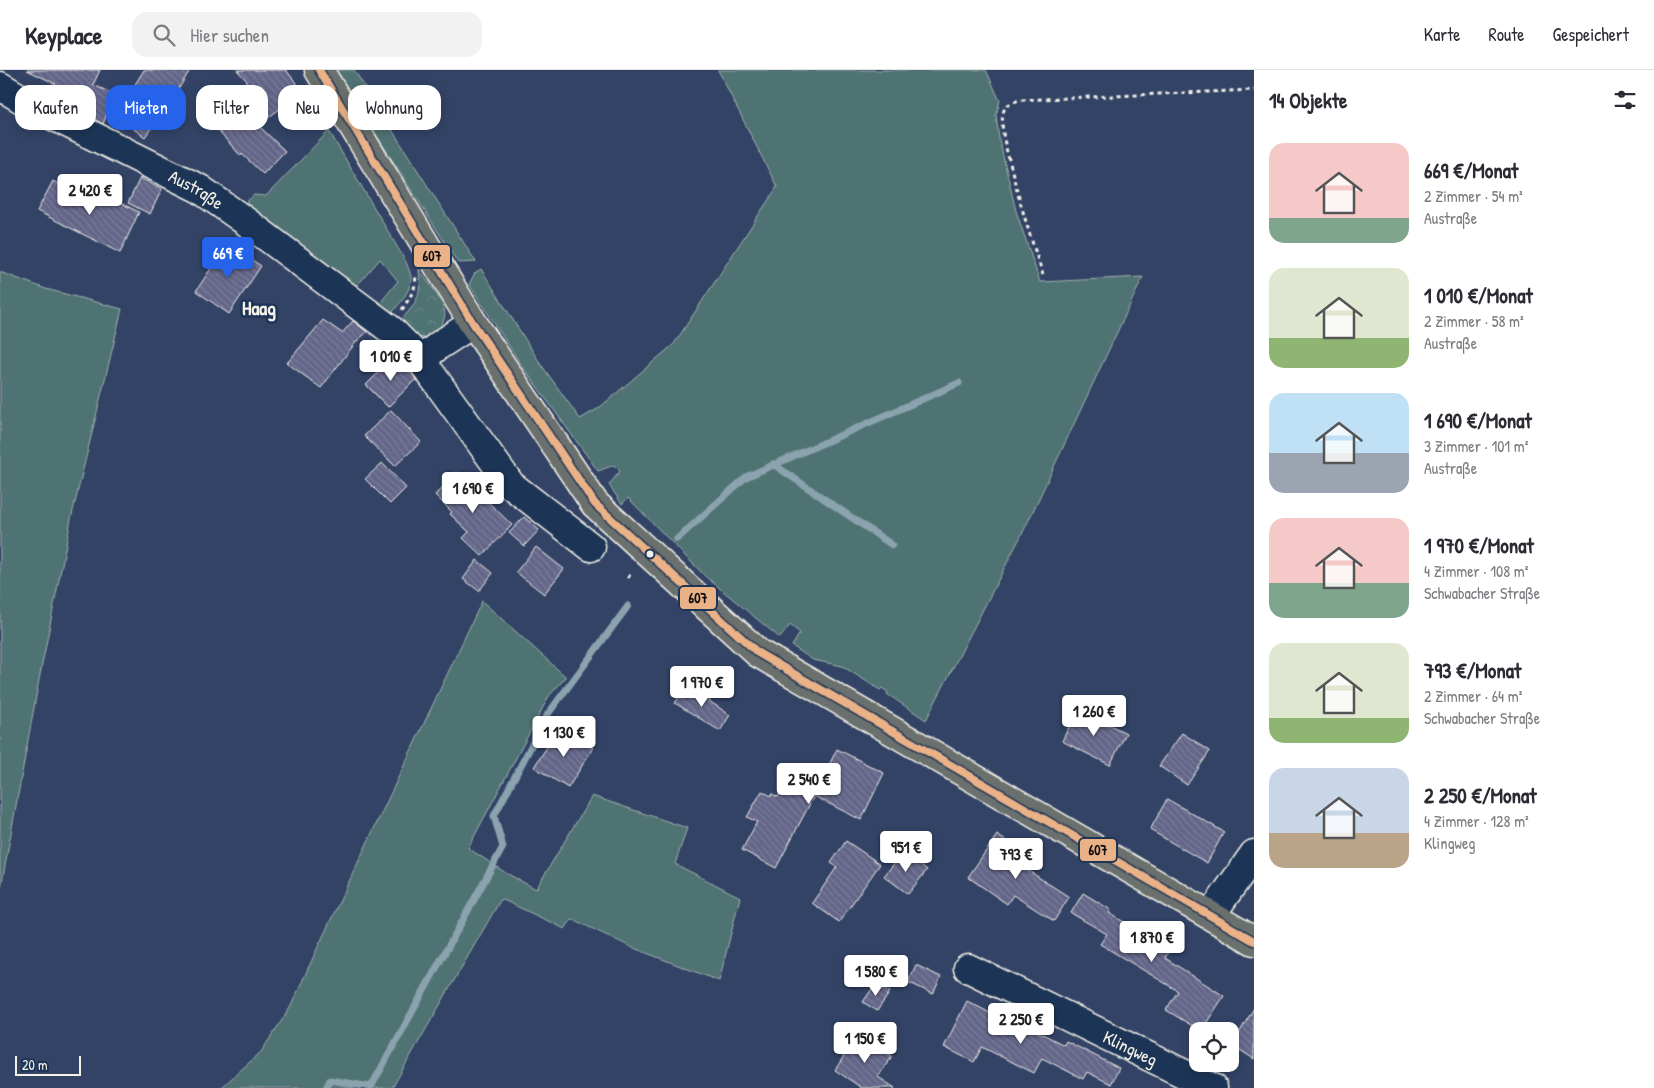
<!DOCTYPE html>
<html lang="de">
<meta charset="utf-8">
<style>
body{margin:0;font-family:"Patrick Hand",sans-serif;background:#f2f2f3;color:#2b2b33;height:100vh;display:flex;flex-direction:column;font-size:19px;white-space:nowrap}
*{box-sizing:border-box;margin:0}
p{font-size:16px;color:#7c7c81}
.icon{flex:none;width:28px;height:28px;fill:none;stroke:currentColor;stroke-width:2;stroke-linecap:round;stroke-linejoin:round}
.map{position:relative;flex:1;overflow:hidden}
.drawer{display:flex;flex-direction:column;background:#fff;width:400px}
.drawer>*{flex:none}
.banner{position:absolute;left:15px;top:15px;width:475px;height:45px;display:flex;gap:10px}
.fabs{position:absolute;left:1189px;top:952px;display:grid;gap:10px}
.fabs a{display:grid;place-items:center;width:50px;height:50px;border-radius:10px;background:#fff;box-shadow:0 2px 8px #0003;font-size:25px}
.scale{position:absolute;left:15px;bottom:12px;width:66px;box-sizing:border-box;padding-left:5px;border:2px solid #f4f1e8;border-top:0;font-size:14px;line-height:18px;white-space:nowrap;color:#f4f1e8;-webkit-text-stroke:4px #1d3557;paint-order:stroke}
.price{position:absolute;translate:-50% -42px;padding:0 11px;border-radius:5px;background:#fff;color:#222;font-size:16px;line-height:32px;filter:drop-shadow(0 1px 2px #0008)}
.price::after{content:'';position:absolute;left:50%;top:30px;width:15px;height:11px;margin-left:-8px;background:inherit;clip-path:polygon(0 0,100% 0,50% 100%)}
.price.on{background:#2563eb;color:#fff}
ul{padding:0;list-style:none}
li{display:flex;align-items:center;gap:15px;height:125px;padding:0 15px}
li span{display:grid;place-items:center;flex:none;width:140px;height:100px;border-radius:15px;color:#555}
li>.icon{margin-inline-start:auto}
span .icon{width:60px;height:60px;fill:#fffc;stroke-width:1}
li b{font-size:21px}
h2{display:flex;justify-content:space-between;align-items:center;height:60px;padding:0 15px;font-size:21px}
.tag{padding:0 18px;border-radius:15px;background:#fff;box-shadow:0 2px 8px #0003;font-size:18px;line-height:45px}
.tag.on{background:#2563eb;color:#fff}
header{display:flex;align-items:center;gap:30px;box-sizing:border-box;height:70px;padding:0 25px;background:#fff;border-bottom:1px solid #e1e1e2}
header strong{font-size:24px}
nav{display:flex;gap:28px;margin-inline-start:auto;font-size:18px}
.search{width:350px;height:45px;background:#f2f2f3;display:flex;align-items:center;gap:12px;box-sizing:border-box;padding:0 18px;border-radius:15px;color:#7c7c81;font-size:19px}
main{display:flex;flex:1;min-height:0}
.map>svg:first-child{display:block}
.green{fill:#4f7273;stroke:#a2b2ae}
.forest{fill:url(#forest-crowns);stroke:#a2b2ae}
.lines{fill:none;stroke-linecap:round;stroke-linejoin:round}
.stream{stroke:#8aa3ae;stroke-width:7}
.building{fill:url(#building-back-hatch);stroke:#f4f1e8}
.minor-casing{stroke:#f4f1e8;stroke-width:31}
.major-casing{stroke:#f4f1e8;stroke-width:31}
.path{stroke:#f4f1e8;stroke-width:3;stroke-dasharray:4 4;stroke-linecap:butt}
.minor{stroke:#1d3557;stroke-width:28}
.major{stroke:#6b706d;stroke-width:28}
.bus-1-casing{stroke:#1d3557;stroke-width:11}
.bus-1{stroke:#ebb288;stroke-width:8}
.bus-dot{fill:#f4f1e8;stroke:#1d3557;stroke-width:2}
.labels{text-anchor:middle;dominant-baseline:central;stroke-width:5;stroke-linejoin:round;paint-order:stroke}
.street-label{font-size:18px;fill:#f4f1e8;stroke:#1d3557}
.quarter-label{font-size:20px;font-weight:bold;fill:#f4f1e8;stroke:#1d3557}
.line-badge{stroke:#1d3557;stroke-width:2}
.pale-badge-label{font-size:14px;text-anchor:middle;font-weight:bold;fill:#111}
</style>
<header>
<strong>Keyplace</strong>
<div class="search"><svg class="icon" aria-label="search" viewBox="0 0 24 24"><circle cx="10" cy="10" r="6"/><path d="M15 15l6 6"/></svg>Hier suchen</div>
<nav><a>Karte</a><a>Route</a><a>Gespeichert</a></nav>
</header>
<main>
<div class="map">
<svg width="1254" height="1018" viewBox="0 0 1254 1018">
<defs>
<pattern id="forest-crowns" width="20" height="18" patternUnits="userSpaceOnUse" patternTransform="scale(1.25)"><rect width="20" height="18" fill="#4f7273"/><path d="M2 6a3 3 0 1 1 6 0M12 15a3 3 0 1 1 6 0" fill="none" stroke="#698787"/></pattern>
<pattern id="building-back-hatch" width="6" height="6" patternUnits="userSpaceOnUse" patternTransform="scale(1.25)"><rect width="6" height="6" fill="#636589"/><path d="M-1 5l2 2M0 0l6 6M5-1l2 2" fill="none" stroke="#7a7c9a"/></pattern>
</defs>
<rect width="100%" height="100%" fill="#324366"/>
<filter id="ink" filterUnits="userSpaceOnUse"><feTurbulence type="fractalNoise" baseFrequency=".02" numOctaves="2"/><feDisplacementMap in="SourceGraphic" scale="10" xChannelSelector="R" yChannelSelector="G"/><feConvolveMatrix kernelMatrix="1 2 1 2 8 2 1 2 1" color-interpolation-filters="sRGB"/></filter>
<g filter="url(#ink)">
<g class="green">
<path d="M335 0H354L476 192 458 193Z"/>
<path d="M718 0H986L1000 31 996 45 999 69 1016 141 1040 212 1143 207 1026 456 926 650 887 624 888 622 882 618 880 620 842 596 813 590 792 576 800 563 790 555 780 568 705 506 628 428 622 434 609 415 620 401 614 395 598 401 520 293 469 214 475 203 481 199 540 293 580 349 599 338 674 274 777 117Z"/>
<path d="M329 61 406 192C408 197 410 202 411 207 412 222 396 237 388 248L376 238 398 211 380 189 354 219 240 138 254 125 266 126Z"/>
<path d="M0 202 46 219 122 239 71 449 39 610 0 823Z"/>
<path d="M482 531 566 607 549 626 468 778 506 803 536 819 592 726 687 758 675 794 740 827 719 911 631 877 572 849 565 859 501 829 392 1018H221L261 982 290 938 317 879Z"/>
</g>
<path class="forest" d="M419 199C425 208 441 229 444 238 449 252 432 271 417 267 409 265 405 257 400 251 419 231 421 225 419 199Z"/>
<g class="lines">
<g class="stream">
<path d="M773 394 892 475"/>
<path d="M677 469 746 407 959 313"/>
<path d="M326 1018 330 1010 371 1017 503 777 494 746 548 644 628 536"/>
</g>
</g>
<g class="building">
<path d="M27 0H100L93 15 126 29 144 0H190L167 38 166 37 145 67 108 41 103 54 87 45 89 42 51 24 56 14Z"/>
<path d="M237 0H286L303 22 258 55 285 81 263 104 242 84 241 86 207 49 247 11Z"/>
<path d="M140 108 162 119 150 144 128 133Z"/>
<path d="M53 111 97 135 102 124 139 142 120 183 37 141Z"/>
<path d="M227 174 261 196 229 244 196 221Z"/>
<path d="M323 250 342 263 353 251 367 262 356 272 321 318 287 293Z"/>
<path d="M395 286 409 300 416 309 388 337 366 315Z"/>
<path d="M391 340 421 372 395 396 364 366Z"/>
<path d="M382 393 406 418 390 434 365 409Z"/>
<path d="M457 402 512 455 482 486 463 468 469 462 450 444 452 442 435 425Z"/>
<path d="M524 447 539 460 524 476 509 463Z"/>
<path d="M536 477 564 499 544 524 516 502Z"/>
<path d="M477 490 493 503 479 521 463 509Z"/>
<path d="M687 615 711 629 709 631 730 645 720 661 675 633Z"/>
<path d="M1078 639 1126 663 1110 695 1062 671Z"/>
<path d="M560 657 593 678 568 718 534 697Z"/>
<path d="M1182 663 1210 681 1187 715 1159 696Z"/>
<path d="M837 679 884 703 861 750 814 726 776 798 742 780 757 752 747 747 762 721 771 726 772 724 778 727 783 717 789 720 793 712 815 723Z"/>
<path d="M1167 729 1224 762 1207 793 1150 760Z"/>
<path d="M997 765 1025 784 1018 794 1069 827 1054 851 1013 825 1007 834 968 807Z"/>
<path d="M846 771 880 794 839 852 812 833 837 797 831 793Z"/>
<path d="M904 781 927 800 908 824 884 806Z"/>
<path d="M1083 823 1111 840 1109 843 1170 879 1165 888 1224 926 1201 961 1166 940 1178 921 1100 874 1107 864 1071 843Z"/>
<path d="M916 895 941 907 933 924 908 912Z"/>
<path d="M876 913 890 922 877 941 863 932Z"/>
<path d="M967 931 1021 959 1023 954 1064 975 1066 971 1119 998 1111 1014 1087 1002 1083 1009 1042 988 1034 1003 982 977 974 992 944 977Z"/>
<path d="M1254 938V989L1232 975Z"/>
<path d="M858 964 892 986 878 1007 895 1018H862L835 1000Z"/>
</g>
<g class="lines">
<defs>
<g id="minor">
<path id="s1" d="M0 16 35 37 200 119 248 153 391 260 421 290 511 415 591 477"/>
<path d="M421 290 438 276 473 253"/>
<path d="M1211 845 1254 784"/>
<path id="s2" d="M968 898 1213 1018"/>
</g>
<path id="major" d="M319 0 473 253 595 434 758 583 1254 871"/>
</defs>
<use href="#minor" class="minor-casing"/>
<use href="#major" class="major-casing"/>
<g class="path">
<path d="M1043 205C1031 169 1020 134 1011 97 1007 81 1000 61 1003 44 1004 35 1011 33 1019 30L1254 20"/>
<path d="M402 240 414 220 416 207"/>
<path d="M628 508 632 501"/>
</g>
<use href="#minor" class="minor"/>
<use href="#major" class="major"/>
<defs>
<path id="bus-1" d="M319 0 473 253 595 434 758 583 1254 871"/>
</defs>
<use href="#bus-1" class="bus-1-casing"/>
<use href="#bus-1" class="bus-1"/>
</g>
</g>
<circle class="bus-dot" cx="650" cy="484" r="4.5"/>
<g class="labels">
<g class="street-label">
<text stroke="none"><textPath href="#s1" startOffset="222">Austraße</textPath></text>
<text stroke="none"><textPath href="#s2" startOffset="181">Klingweg</textPath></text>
</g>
<g class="quarter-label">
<text x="259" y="237">Haag</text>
</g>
</g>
<g class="line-badge">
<rect x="413" y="174" width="38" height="24" rx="5" fill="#ebb288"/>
<rect x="679" y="516" width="38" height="24" rx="5" fill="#ebb288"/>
<rect x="1079" y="768" width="38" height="24" rx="5" fill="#ebb288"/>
</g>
<g class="pale-badge-label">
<text x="432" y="191">607</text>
<text x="698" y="533">607</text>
<text x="1098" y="785">607</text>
</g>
</svg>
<div class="fabs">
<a><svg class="icon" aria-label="locate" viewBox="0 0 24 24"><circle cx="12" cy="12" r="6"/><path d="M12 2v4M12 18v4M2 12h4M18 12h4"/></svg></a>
</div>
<div class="scale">20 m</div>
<b class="price" style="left:90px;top:146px">2 420 €</b>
<b class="price on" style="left:228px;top:209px">669 €</b>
<b class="price" style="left:391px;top:312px">1 010 €</b>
<b class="price" style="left:473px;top:444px">1 690 €</b>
<b class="price" style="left:702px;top:638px">1 970 €</b>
<b class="price" style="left:1094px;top:667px">1 260 €</b>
<b class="price" style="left:564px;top:688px">1 130 €</b>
<b class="price" style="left:809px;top:735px">2 540 €</b>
<b class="price" style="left:906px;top:803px">951 €</b>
<b class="price" style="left:1016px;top:810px">793 €</b>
<b class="price" style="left:1152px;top:893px">1 870 €</b>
<b class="price" style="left:876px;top:927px">1 580 €</b>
<b class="price" style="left:1021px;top:975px">2 250 €</b>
<b class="price" style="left:865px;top:994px">1 150 €</b>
<div class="banner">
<a class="tag">Kaufen</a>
<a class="tag on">Mieten</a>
<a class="tag">Filter</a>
<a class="tag">Neu</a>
<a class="tag">Wohnung</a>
</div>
</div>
<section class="drawer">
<h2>14 Objekte<svg class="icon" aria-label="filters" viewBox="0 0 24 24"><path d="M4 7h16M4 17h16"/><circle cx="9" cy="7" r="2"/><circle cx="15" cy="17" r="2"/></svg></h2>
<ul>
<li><span style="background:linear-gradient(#f6c9c9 75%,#7fa58c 0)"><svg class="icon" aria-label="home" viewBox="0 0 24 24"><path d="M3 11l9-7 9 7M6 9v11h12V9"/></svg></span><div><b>669 €/Monat</b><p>2 Zimmer · 54 m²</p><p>Austraße</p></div></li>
<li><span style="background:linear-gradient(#dfe7d0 70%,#8fb573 0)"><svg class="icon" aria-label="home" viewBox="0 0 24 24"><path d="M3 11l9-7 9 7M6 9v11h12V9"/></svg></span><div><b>1 010 €/Monat</b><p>2 Zimmer · 58 m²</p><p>Austraße</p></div></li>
<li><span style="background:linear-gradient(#bfe0f5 60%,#9aa5b1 0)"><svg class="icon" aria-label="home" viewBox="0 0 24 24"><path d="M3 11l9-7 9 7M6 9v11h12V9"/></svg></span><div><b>1 690 €/Monat</b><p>3 Zimmer · 101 m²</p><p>Austraße</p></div></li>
<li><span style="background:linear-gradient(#f6c9c9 65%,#7fa58c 0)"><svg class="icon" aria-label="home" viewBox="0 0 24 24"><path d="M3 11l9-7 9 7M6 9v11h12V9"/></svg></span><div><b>1 970 €/Monat</b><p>4 Zimmer · 108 m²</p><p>Schwabacher Straße</p></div></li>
<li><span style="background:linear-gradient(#dfe7d0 75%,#8fb573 0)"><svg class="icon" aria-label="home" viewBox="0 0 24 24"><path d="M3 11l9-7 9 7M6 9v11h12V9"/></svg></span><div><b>793 €/Monat</b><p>2 Zimmer · 64 m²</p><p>Schwabacher Straße</p></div></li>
<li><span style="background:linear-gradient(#c9d6e8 65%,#b9a48a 0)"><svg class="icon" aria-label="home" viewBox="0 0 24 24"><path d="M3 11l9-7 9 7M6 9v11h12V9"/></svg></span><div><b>2 250 €/Monat</b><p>4 Zimmer · 128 m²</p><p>Klingweg</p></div></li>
</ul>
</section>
</main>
